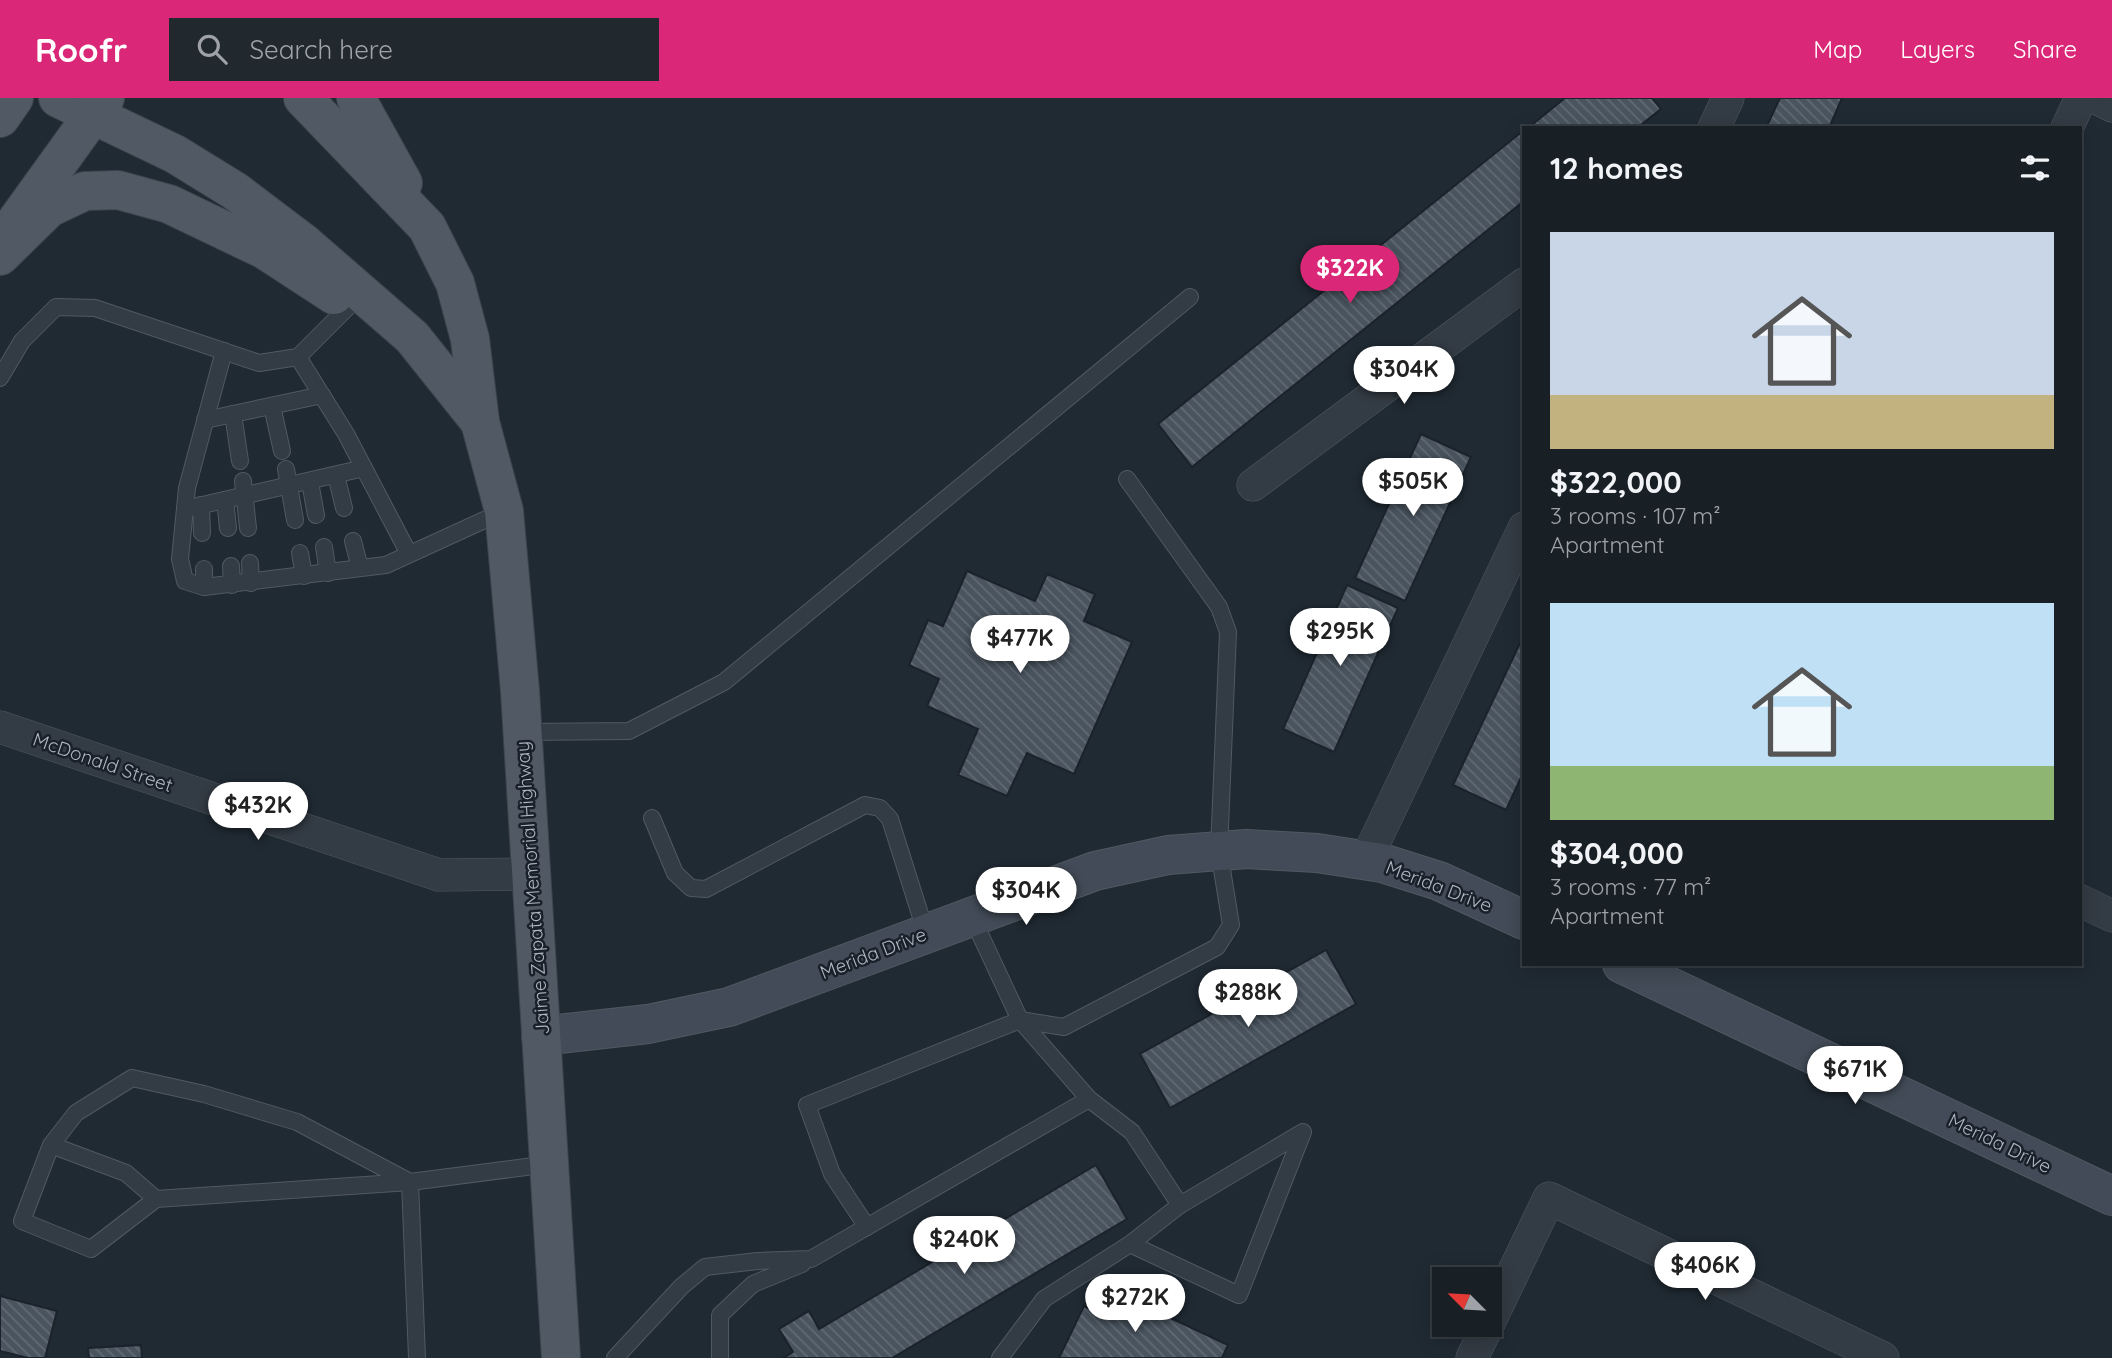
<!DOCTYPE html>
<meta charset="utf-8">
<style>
body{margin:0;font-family:Quicksand,sans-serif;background:#21282e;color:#f1f3f6;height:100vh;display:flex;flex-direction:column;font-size:26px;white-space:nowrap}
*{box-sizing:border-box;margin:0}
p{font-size:23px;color:#9fa3a7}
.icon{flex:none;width:38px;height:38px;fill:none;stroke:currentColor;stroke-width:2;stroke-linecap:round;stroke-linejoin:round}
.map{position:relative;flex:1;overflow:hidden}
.panel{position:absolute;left:1522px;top:28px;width:560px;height:840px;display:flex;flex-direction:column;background:#182026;border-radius:0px;box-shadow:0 4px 18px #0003,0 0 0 2px #363e43}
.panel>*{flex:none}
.needle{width:46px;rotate:294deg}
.controls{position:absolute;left:1432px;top:1169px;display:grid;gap:14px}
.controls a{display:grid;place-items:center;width:70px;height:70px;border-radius:0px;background:#182026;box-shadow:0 4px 18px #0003,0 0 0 2px #363e43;font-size:35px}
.price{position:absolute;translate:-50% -60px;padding:0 16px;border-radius:24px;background:#fff;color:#222;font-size:23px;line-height:46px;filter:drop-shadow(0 2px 4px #0008)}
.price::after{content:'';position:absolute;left:50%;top:42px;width:21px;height:16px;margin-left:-10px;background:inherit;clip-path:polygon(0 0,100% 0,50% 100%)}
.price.selected{background:#db2777;color:#fff}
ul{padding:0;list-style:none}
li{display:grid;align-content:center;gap:14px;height:371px;padding:0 28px}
li span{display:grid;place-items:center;height:217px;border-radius:0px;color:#555}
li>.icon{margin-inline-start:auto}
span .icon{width:126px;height:126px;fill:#fffc;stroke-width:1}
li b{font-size:30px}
h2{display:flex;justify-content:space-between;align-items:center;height:84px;padding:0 28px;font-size:30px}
header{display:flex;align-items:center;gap:42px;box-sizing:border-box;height:98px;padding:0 35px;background:#db2777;color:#fff}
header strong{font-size:33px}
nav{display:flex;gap:38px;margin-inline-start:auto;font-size:24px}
.search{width:490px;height:63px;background:#21282e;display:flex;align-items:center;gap:18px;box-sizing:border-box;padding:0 24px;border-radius:0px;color:#9fa3a7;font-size:26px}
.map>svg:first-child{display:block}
.building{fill:url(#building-back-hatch);stroke:#1b222b;stroke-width:2}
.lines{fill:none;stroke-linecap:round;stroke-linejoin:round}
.lane-casing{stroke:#515962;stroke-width:18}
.street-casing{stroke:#515962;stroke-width:33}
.secondary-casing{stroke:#515962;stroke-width:40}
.primary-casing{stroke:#3d444e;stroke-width:40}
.lane{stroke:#333b44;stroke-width:16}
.street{stroke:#333b44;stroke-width:32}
.secondary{stroke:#424b57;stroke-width:38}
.primary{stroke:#515a64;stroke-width:38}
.labels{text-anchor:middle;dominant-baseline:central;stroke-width:5;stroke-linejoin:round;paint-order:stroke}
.street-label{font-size:19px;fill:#adb6c1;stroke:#192029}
</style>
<header>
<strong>Roofr</strong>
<div class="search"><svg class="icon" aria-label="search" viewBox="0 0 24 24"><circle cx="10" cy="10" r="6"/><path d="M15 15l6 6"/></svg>Search here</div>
<nav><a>Map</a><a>Layers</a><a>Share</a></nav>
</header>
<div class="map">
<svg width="2112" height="1260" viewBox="0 0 2112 1260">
<defs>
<pattern id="building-back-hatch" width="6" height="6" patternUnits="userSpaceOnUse" patternTransform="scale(1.75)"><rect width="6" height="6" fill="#49545f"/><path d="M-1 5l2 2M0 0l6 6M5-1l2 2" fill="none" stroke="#616a74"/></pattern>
</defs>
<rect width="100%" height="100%" fill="#202a33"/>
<g class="building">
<path d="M1565 0H1652L1661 11 1637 30H1528Z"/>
<path d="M1780 0H1842L1829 30H1766Z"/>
<path d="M1524 32V103L1192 369 1158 326Z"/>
<path d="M1421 336 1471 359 1405 503 1355 480Z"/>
<path d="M967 473 1035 503 1047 476 1095 496 1084 523 1132 544 1074 676 1027 655 1007 698 958 677 978 631 927 608 939 581 909 567 928 522 943 528Z"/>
<path d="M1347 487 1398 510 1334 654 1283 631Z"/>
<path d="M1521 543 1524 544V673L1506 712 1453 687Z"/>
<path d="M1326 852 1356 906 1170 1010 1140 956Z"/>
<path d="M1096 1067 1127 1121 892 1260H783L793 1254 779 1231 809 1213 819 1231Z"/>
<path d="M1105 1189 1228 1247 1222 1260H1059L1084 1208 1094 1213Z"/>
<path d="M0 1198 57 1213 45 1260H28L0 1253Z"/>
<path d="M141 1247 142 1260H89L88 1250Z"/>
</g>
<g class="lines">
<defs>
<g id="lane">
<path d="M224 253 187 390 180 461 185 483 204 489 386 467 504 413"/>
<path d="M298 259 346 336 409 456"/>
<path d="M0 280 22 243 56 209 95 210 259 265 298 259 350 207"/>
<path d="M272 308 282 353"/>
<path d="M233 316 240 363"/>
<path d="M205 322 322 297"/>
<path d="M286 371 295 422"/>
<path d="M336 377 344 410"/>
<path d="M243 383 248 430"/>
<path d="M310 384 316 417"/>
<path d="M225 402 228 430"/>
<path d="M201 407 202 435"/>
<path d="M185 411 364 370"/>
<path d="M353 443 360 470"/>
<path d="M324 449 328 475"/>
<path d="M300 455 304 478"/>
<path d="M250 465 251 485"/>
<path d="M231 468 232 487"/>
<path d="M204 471V489"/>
<path d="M522 634 629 633 724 584 1190 199"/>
<path d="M652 720 675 775 691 790 706 791 865 707 880 710 890 721 926 835"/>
<path d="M1089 1001 1132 1034 1180 1107"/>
<path d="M51 1047 126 1075 156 1101 91 1151 22 1123 51 1047 76 1015 132 980 204 996 297 1024 410 1084"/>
<path d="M156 1101 410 1084"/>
<path d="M867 1129 832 1076 807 1007 1020 922 1064 929 1217 849 1231 827 1219 753 1228 534 1219 509 1127 381"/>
<path d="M417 1260 410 1084 549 1066"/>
<path d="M615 1260 682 1188 705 1169 758 1163 811 1161 1089 1001 1020 922 972 819"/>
<path d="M720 1260V1217L753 1186 802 1166"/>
<path d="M1000 1260 1044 1201 1130 1146 1180 1107 1303 1034 1239 1197 1130 1146"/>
</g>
<g id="street">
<path d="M2096 0 2112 8"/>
<path d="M1714 30 1728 0"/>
<path d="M2067 30 2081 0"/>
<path d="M1253 387 1524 186"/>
<path d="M0 629 439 777 529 776"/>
<path d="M1366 762 1524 430"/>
<path d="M2081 803 2112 818"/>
<path d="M1489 1225 1549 1100 1883 1260"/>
<path d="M1472 1260 1488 1227"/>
</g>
<g id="secondary">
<path d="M1622 866 2112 1098"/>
<path d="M541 938 648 926 729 909 1095 773 1168 757 1246 751 1317 755 1382 765 1439 783 1524 822"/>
</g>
<g id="primary">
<path d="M58 0 175 56 235 93 305 146 412 239 480 324"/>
<path d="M303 0 427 129 455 185 470 241 480 324 504 413 520 593 561 1260"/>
<path d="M356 0 403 85"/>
<path d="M0 20 14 0"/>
<path d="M15 125 105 0"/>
<path d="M0 158 49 110 85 93 118 92 169 106 265 152 334 197"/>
</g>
</defs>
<use href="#lane" class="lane-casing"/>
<use href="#street" class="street-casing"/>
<use href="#secondary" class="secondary-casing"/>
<use href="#primary" class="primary-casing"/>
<use href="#lane" class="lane"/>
<use href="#street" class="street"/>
<use href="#secondary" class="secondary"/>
<use href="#primary" class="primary"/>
</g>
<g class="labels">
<g class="street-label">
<text transform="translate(103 664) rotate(19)">McDonald Street</text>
<text transform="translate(1439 788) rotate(21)">Merida Drive</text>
<text transform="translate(532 790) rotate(-94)">Jaime Zapata Memorial Highway</text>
<text transform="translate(873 855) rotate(-21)">Merida Drive</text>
<text transform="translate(2000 1045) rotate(26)">Merida Drive</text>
</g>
</g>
</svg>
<div class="controls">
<a><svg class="needle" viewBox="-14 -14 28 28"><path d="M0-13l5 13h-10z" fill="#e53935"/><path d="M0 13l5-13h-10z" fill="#9fa3a7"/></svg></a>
</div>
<b class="price selected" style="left:1350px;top:207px">$322K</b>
<b class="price" style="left:1404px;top:308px">$304K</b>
<b class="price" style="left:1413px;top:420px">$505K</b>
<b class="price" style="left:1340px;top:570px">$295K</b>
<b class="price" style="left:1020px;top:577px">$477K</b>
<b class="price" style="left:258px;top:744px">$432K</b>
<b class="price" style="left:1026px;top:829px">$304K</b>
<b class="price" style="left:1248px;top:931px">$288K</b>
<b class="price" style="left:1855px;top:1008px">$671K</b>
<b class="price" style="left:964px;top:1178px">$240K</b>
<b class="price" style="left:1705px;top:1204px">$406K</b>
<b class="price" style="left:1135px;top:1236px">$272K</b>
<section class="panel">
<h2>12 homes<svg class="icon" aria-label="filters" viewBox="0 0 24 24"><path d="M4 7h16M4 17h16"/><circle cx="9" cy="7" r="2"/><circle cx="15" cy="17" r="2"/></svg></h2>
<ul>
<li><span style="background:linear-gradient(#c9d6e8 75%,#c2b280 0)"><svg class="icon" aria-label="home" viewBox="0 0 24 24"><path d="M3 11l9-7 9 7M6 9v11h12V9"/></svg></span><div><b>$322,000</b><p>3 rooms · 107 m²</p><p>Apartment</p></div></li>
<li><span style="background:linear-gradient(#bfe0f5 75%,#8fb573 0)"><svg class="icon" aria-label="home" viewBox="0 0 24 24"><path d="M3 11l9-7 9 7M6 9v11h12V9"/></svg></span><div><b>$304,000</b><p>3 rooms · 77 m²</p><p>Apartment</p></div></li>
</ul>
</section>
</div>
